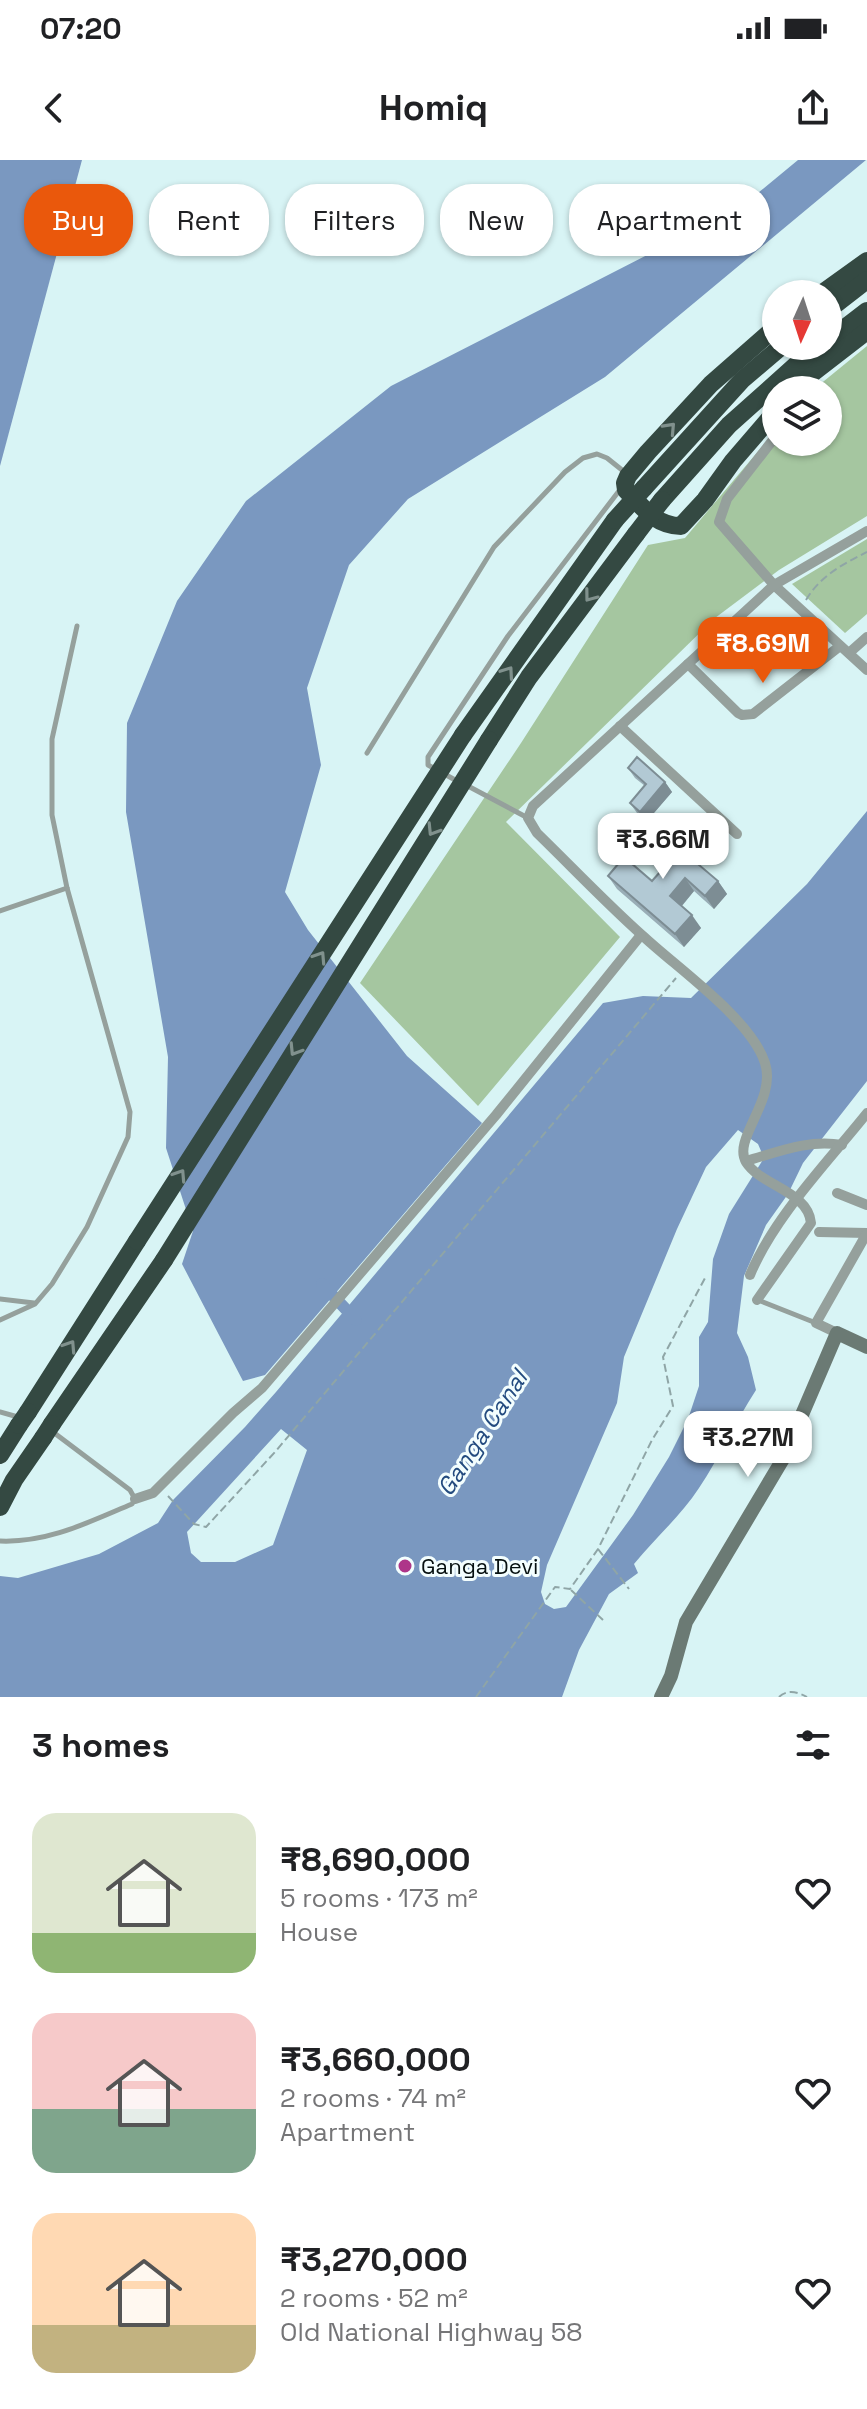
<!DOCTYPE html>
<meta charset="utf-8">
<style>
body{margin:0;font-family:"Space Grotesk",sans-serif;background:#f6f6f6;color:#202124;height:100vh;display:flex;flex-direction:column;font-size:30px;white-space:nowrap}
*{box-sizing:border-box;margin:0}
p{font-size:26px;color:#757577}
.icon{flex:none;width:44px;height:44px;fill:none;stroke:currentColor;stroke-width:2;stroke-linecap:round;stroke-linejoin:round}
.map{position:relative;height:1537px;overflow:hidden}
.panel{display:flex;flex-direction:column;background:#fff;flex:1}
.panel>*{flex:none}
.guide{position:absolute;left:24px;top:24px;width:820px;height:72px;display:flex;gap:16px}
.needle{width:52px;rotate:183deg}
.fabs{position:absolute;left:762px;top:120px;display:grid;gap:16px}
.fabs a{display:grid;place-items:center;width:80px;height:80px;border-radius:50%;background:#fff;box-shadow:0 2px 6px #0004;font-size:40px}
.price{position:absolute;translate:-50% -68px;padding:0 18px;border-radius:16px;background:#fff;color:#222;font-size:26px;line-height:52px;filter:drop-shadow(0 2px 4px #0008)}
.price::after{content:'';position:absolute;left:50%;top:48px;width:24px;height:18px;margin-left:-12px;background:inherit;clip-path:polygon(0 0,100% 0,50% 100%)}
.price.current{background:#ea580c;color:#fff}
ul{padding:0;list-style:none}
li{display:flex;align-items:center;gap:24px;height:200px;padding:0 32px}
li span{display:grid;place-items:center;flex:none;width:224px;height:160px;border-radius:24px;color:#555}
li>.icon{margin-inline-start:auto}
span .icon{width:96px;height:96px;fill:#fffc;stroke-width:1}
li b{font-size:34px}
h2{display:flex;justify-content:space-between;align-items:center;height:96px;padding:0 32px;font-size:34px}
.pill{padding:0 28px;border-radius:32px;background:#fff;box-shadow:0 2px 6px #0004;font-size:28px;line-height:72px}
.pill.current{background:#ea580c;color:#fff}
.status{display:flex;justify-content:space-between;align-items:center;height:56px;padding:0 40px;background:#fff;direction:ltr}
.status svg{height:22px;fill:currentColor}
header{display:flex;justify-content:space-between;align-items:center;height:104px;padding:0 32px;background:#fff;font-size:36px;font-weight:800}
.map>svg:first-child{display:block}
.green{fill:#a5c6a0}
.water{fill:#7a98c0;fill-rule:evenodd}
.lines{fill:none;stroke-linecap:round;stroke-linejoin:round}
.canal{stroke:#7a98c0;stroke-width:12}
.path{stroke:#8fa5a6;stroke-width:2;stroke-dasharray:8 4;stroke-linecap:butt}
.lane{stroke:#95a09c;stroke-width:5}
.street{stroke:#95a09c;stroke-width:10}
.secondary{stroke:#6b7a74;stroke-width:14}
.highway{stroke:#344942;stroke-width:18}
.highway-bridge{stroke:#344942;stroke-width:18}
.wall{fill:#99adb6}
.shaded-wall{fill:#7d8d94}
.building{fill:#b2c9d4;stroke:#7d8d94;stroke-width:2}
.oneway{stroke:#80918d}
.poi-dot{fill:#ae3589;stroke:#f3fefe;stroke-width:3}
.labels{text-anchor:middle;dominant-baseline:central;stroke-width:6;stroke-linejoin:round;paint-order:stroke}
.poi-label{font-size:22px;fill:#061010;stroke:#f3fefe;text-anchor:start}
.water-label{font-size:24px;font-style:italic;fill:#234b7f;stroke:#f3fefe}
</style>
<div class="status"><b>07:20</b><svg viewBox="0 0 49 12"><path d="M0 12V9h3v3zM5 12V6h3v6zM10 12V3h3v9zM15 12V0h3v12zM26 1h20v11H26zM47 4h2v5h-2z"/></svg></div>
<header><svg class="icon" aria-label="back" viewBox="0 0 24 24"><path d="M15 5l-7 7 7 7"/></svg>Homiq<svg class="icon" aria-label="share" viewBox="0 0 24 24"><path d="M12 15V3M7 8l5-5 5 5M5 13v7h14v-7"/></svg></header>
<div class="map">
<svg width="867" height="1537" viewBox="0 0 867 1537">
<rect width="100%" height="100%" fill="#d8f4f5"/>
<g class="green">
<path d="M867 186V356L779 410 715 458 506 662 620 777 478 946 360 823 521 583 648 385 685 378 776 270V282H828V230H813Z"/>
<path d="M867 379V454L845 473 792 424Z"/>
</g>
<g class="water">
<path d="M0 0H82L0 306Z"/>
<path d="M798 0H866L605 217 408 339 349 405 307 528 321 605 285 732 308 770 407 896 482 963 265 1215 243 1221 182 1104 193 1071 166 988 168 897 126 652 127 563 177 441 246 341 391 226 741 47Z"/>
<path d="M867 651V921L803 1003 788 1034 766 1065 744 1116 737 1173 748 1197 756 1230C735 1262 720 1297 699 1328 680 1357 655 1378 634 1404L638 1413 609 1434 579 1490 562 1537H0V1416L18 1418 99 1394 158 1363 173 1340 245 1267 276 1232 603 843 643 836 691 838 807 724ZM738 970 758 984 764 998 729 1054 713 1099 708 1162 699 1177V1226L688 1259 669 1297 633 1355 566 1447 554 1449 545 1444 541 1432 547 1405 617 1243 624 1197 677 1069 706 1007ZM281 1269 307 1290 273 1385 235 1402H201L191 1393 187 1372Z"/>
</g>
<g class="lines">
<path class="canal" d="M322 1124 356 1160"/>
<g class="path">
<path d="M806 440C820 416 843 404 867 392"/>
<path d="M168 1336 194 1364 206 1367 275 1292 676 818"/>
<path d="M598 1389 629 1429"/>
<path d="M571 1430 603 1460"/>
<path d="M476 1537 555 1427 570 1429 598 1389 652 1280 673 1246 663 1197 705 1118"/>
<path d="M779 1537C787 1529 798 1532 807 1537"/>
</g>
<g class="lane">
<path d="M367 593 494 387 565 312 583 298 597 294 607 298 627 314"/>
<path d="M457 621 428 605V597L508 476 622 327"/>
<path d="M466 625 528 658"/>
<path d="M0 751 67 728"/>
<path d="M0 1139 34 1143"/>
<path d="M758 1140 816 1163"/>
<path d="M0 1160 35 1144 52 1124 87 1067 128 977 130 952 67 728 52 655V579L77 466"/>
<path d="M0 1252 18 1257"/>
<path d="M0 1381C48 1383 89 1362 132 1344L135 1339 130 1330 53 1272"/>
</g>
<g class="street">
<path d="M776 276 727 339 719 362 774 425 867 510"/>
<path d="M849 493 867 477"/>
<path d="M688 504 738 553 742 555 753 554 840 486"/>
<path d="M620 566 737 674"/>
<path d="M746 1001C778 992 808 979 842 985"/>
<path d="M837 1033 867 1045"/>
<path d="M819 1072 867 1073"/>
<path d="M750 1115C774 1057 827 1003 867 953"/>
<path d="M757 1140 811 1063C808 1031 761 1026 746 1002 732 979 777 940 765 903 751 859 677 808 643 776 606 743 572 707 537 673L528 658 533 646 774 425 867 371"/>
<path d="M837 1173 816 1163 867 1073"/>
<path d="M135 1339 153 1333 233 1253 262 1228 496 955 641 775"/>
</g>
<path class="secondary" d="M661 1537 671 1516 686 1462 783 1299 837 1173 867 1187"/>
<g class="highway">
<path d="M821 134 867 101"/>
<path d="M828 150 867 120"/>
<path d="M776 167 711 224 648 292 628 316 625 323 626 330C642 347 656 366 681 366L705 340 733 301 776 251"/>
<path d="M828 181 867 151"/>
<path d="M794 230 801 222 867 171"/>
<path d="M644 328 742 220 782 186"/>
<path d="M662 340 729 265 795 206 821 186"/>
<path d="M463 575 615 360"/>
<path d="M489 580 529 517 636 374"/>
<path d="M28 1252 137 1081"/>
<path d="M52 1264 164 1100"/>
<path d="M0 1295 19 1265"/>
<path d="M0 1347 14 1320 43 1278"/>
</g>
<g class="highway-bridge">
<path d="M615 360 644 328"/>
<path d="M636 374 662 340"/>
<path d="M137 1081 463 575"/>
<path d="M164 1100 489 580"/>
<path d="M19 1265 28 1252"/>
<path d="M43 1278 52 1264"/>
</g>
</g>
<g class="wall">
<path d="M628 608 665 622 672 632 647 661 637 653 630 643 645 626 635 618Z"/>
<path d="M641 680 718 721 727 734 714 749 694 731 682 746 701 768 684 787 617 729 608 716 652 721 665 706 650 693Z"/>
</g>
<g class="shaded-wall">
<path d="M665 622 672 632 647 661 640 652Z"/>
<path d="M685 718 694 731 679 749 670 736Z"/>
<path d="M718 721 727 734 714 749 705 736Z"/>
<path d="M692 755 701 768 684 787 675 774Z"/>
</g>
<g class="building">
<path d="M637 597 665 622 640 652 630 643 646 624 628 608Z"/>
<path d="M653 666 718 721 705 736 685 718 670 736 692 755 675 774 608 716 624 697 652 721 668 703 641 680Z"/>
</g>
<defs><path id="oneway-chevron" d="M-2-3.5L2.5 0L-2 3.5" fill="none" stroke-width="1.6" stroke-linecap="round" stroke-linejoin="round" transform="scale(2)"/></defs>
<g class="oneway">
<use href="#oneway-chevron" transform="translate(670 268) rotate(-47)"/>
<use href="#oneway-chevron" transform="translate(590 436) rotate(127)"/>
<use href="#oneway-chevron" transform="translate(508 512) rotate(-55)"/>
<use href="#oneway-chevron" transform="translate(433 670) rotate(122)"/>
<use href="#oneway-chevron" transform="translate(320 797) rotate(-57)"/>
<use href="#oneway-chevron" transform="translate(295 890) rotate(122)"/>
<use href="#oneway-chevron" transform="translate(180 1015) rotate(-57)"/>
<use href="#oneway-chevron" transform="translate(70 1186) rotate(-57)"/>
</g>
<circle class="poi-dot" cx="405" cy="1406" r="8"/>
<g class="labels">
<g class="poi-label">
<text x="421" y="1406">Ganga Devi</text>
</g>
<g class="water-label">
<text transform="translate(482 1273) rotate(-57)">Ganga Canal</text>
</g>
</g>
</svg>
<div class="fabs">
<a><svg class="needle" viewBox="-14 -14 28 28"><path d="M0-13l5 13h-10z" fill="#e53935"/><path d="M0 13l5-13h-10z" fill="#757577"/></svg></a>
<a><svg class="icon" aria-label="layers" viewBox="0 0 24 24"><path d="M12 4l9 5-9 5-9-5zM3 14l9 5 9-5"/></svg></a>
</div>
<b class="price current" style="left:763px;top:525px">₹8.69M</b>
<b class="price" style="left:663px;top:721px">₹3.66M</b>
<b class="price" style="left:748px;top:1319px">₹3.27M</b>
<div class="guide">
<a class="pill current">Buy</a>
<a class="pill">Rent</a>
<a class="pill">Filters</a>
<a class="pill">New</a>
<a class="pill">Apartment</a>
</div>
</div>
<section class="panel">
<h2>3 homes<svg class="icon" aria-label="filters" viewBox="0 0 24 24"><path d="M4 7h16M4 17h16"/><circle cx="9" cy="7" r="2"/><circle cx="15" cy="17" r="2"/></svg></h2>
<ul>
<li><span style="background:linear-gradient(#dfe7d0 75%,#8fb573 0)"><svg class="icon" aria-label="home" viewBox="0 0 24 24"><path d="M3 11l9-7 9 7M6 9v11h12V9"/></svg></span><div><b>₹8,690,000</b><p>5 rooms · 173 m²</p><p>House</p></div><svg class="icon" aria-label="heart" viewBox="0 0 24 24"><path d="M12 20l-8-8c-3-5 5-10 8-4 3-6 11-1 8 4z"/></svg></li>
<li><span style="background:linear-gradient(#f6c9c9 60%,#7fa58c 0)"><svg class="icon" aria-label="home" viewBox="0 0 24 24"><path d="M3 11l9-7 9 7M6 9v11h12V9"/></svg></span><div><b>₹3,660,000</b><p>2 rooms · 74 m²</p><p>Apartment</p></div><svg class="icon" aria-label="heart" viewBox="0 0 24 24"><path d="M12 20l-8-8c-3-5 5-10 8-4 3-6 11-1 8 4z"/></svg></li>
<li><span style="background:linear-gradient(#ffd9b3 70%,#c2b280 0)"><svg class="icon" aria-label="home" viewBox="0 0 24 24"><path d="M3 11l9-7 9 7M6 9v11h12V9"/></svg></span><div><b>₹3,270,000</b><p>2 rooms · 52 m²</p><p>Old National Highway 58</p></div><svg class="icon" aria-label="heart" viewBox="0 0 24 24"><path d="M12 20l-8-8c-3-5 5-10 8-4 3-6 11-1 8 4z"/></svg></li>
</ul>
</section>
